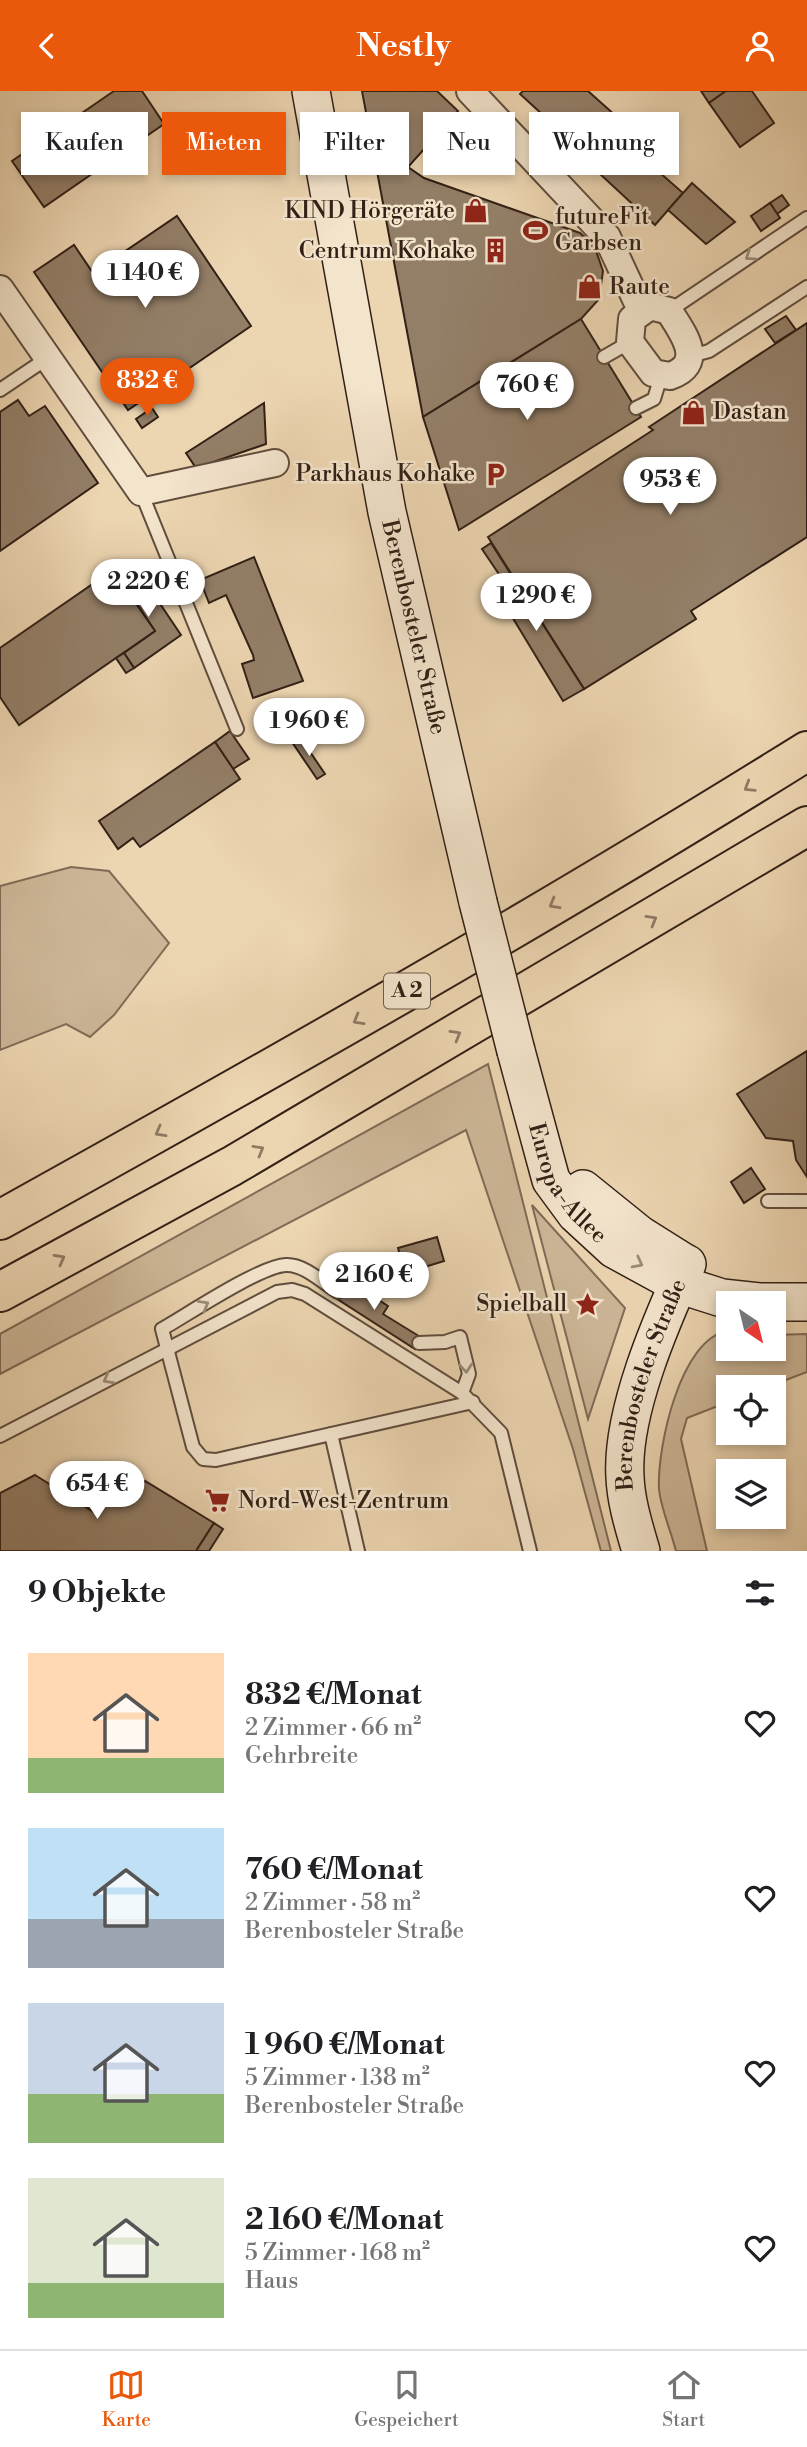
<!DOCTYPE html>
<html lang="de">
<meta charset="utf-8">
<style>
body{margin:0;font-family:"Libre Bodoni",serif;background:#f6f6f6;color:#202124;height:100vh;display:flex;flex-direction:column;font-size:26px;white-space:nowrap}
*{box-sizing:border-box;margin:0}
p{font-size:23px;color:#757577}
.icon{flex:none;width:38px;height:38px;fill:none;stroke:currentColor;stroke-width:2;stroke-linecap:round;stroke-linejoin:round}
.map{position:relative;height:1460px;overflow:hidden}
.details{display:flex;flex-direction:column;background:#fff;flex:1}
.details>*{flex:none}
.banner{position:absolute;left:21px;top:21px;width:766px;height:63px;display:flex;gap:14px}
.needle{width:46px;rotate:145deg}
.fabs{position:absolute;left:716px;top:1200px;display:grid;gap:14px}
.fabs a{display:grid;place-items:center;width:70px;height:70px;border-radius:0px;background:#fff;box-shadow:0 4px 10px #0003;font-size:35px}
.price{position:absolute;translate:-50% -60px;padding:0 16px;border-radius:24px;background:#fff;color:#222;font-size:23px;line-height:46px;filter:drop-shadow(0 2px 4px #0008)}
.price::after{content:'';position:absolute;left:50%;top:42px;width:21px;height:16px;margin-left:-10px;background:inherit;clip-path:polygon(0 0,100% 0,50% 100%)}
.price.on{background:#ea580c;color:#fff}
ul{padding:0;list-style:none}
li{display:flex;align-items:center;gap:21px;height:175px;padding:0 28px}
li span{display:grid;place-items:center;flex:none;width:196px;height:140px;border-radius:0px;color:#555}
li>.icon{margin-inline-start:auto}
span .icon{width:84px;height:84px;fill:#fffc;stroke-width:1}
li b{font-size:30px}
h2{display:flex;justify-content:space-between;align-items:center;height:84px;padding:0 28px;font-size:30px}
.chip{padding:0 24px;border-radius:0px;background:#fff;box-shadow:0 4px 10px #0003;font-size:24px;line-height:63px}
.chip.on{background:#ea580c;color:#fff}
header{display:flex;justify-content:space-between;align-items:center;height:91px;padding:0 28px;background:#ea580c;color:#fff;font-size:32px;font-weight:800}
.tabs{display:flex;justify-content:space-around;align-items:center;height:98px;border-top:2px solid #e0e0e0;background:#fff;font-size:19px;color:#757577}
.tabs a{display:grid;justify-items:center;gap:4px}
.tabs .on{color:#ea580c}
.map>svg:first-child{display:block}
.green{fill:#ccb697;stroke:#7f6b56;stroke-width:2}
.building{fill:#937e67;stroke:#322016;stroke-width:2}
.lines{fill:none;stroke-linecap:round;stroke-linejoin:round}
.lane-casing{stroke:#604d3d;stroke-width:16}
.street-casing{stroke:#604d3d;stroke-width:30}
.secondary-casing{stroke:#322016;stroke-width:40}
.highway-casing{stroke:#322016;stroke-width:42}
.lane{stroke:#f3e4cc;stroke-width:12}
.street{stroke:#f3e4cc;stroke-width:26}
.secondary{stroke:#f3e4cc;stroke-width:37}
.highway{stroke:#ecd5b1;stroke-width:38}
.secondary-bridge-casing{stroke:#322016;stroke-width:40;stroke-linecap:butt}
.secondary-bridge{stroke:#f3e4cc;stroke-width:37}
.oneway{stroke:#9c8c7a}
.oneway2{stroke:#8f7a64}
.labels{text-anchor:middle;dominant-baseline:central;stroke-width:5;stroke-linejoin:round;paint-order:stroke}
.shield{fill:#f3e4cc;stroke:#6c5b4d;stroke-width:2}
.shield-label{font-size:21px;font-weight:bold;fill:#322016}
.poi-label{font-size:23px;fill:#322016;stroke:#f3e4cc;text-anchor:end}
.street-label{font-size:23px;fill:#322016;stroke:#f3e4cc}
</style>
<header><svg class="icon" aria-label="back" viewBox="0 0 24 24"><path d="M15 5l-7 7 7 7"/></svg>Nestly<svg class="icon" aria-label="person" viewBox="0 0 24 24"><circle cx="12" cy="8" r="4"/><path d="M4 21q1-7 8-7t8 7"/></svg></header>
<div class="map">
<svg width="807" height="1460" viewBox="0 0 807 1460">
<rect width="100%" height="100%" fill="#ecd5b1"/>
<filter id="stains"><feTurbulence type="fractalNoise" baseFrequency=".00286" numOctaves="4"/><feColorMatrix values="0 0 0 0 .2 0 0 0 0 .09 0 0 0 0 .02 0 0 0 .5 -.17"/></filter>
<radialGradient id="worn" r=".72"><stop offset=".6" stop-color="#630" stop-opacity="0"/><stop offset="1" stop-color="#630" stop-opacity=".3"/></radialGradient>
<g class="green">
<path d="M71 776 109 780 169 852 114 924 90 946 66 933 0 959V795Z"/>
<path d="M488 973 611 1460H601L573 1358 466 1039 0 1283V1243Z"/>
<path d="M532 1114 625 1217 588 1328Z"/>
<path d="M728 1240V1258H774V1244L807 1243V1281L765 1297H728V1311L687 1327 681 1348 707 1460H676C671 1440 661 1418 659 1398 657 1357 680 1247 728 1240Z"/>
</g>
<g class="building">
<path d="M114 0H142L164 33 44 116 12 70Z"/>
<path d="M362 0H437L458 20 408 76 424 87 580 142 594 154 603 180 599 208 581 228 423 326Z"/>
<path d="M523 0H588L635 42 603 79 520 3Z"/>
<path d="M701 0H726L709 12Z"/>
<path d="M726 0H752L774 32 740 56 709 12Z"/>
<path d="M626 52 683 102 655 134 600 83Z"/>
<path d="M692 92 735 131 706 153 668 119Z"/>
<path d="M782 104 789 114 777 123 770 112Z"/>
<path d="M770 112 780 127 761 140 751 125Z"/>
<path d="M177 125 251 235 128 319 34 181 74 154 93 182Z"/>
<path d="M786 225 796 239 775 252 765 238Z"/>
<path d="M581 228 641 326 459 439 423 326Z"/>
<path d="M807 232V446L691 520 696 528 584 598 488 446 653 339 649 336Z"/>
<path d="M18 309 29 325 45 315 98 392 0 460V321Z"/>
<path d="M264 312 266 353 196 377 186 362Z"/>
<path d="M152 317 158 326 142 337 136 328Z"/>
<path d="M491 452 584 598 563 610 508 519 513 517 504 504 511 501 482 458Z"/>
<path d="M254 466 303 590 253 607 242 573 254 569 253 564 226 504 209 512 200 489Z"/>
<path d="M134 474 181 544 134 577 124 562 155 540 118 485Z"/>
<path d="M113 479 155 540 19 634 0 606V557Z"/>
<path d="M124 562 134 577 126 582 116 567Z"/>
<path d="M230 640 249 668 233 678 215 651Z"/>
<path d="M300 646 325 683 317 688 292 651Z"/>
<path d="M215 651 240 688 140 756 133 747 118 758 99 730Z"/>
<path d="M807 960V1086L796 1069 793 1050 766 1047 737 1003Z"/>
<path d="M751 1077 765 1098 744 1112 731 1091Z"/>
<path d="M437 1146 444 1170 405 1182 398 1157Z"/>
<path d="M346 1188 388 1215 383 1223 422 1247 415 1258 334 1206Z"/>
<path d="M35 1384 97 1423 117 1392 136 1405 145 1390 214 1432 196 1460H0V1402Z"/>
<path d="M62 1394 100 1418 97 1423 59 1399Z"/>
<path d="M214 1432 223 1438 209 1460H196Z"/>
</g>
<g class="lines">
<defs>
<g id="lane">
<path d="M669 220 807 127"/>
<path d="M691 265 709 260 807 196"/>
<path d="M604 266 630 251"/>
<path d="M0 299 49 266"/>
<path d="M636 317 654 308 661 285"/>
<path d="M141 401 237 638"/>
<path d="M768 1110H807"/>
<path d="M338 1201C323 1192 304 1173 286 1174 260 1175 187 1224 162 1238L193 1356 203 1368 216 1369 473 1311"/>
<path d="M419 1252 445 1251 460 1246 469 1283 462 1302"/>
<path d="M331 1343 358 1460"/>
<path d="M0 1345 277 1201 292 1199 305 1203 462 1302 501 1342 530 1460"/>
</g>
<g id="street">
<path d="M470 0 607 146 641 219"/>
<path d="M0 198 141 401 275 372"/>
<path d="M650 215 669 220C682 241 707 272 670 285L653 282 630 251 632 228Z"/>
</g>
<g id="secondary">
<path id="s1" d="M311 0 387 421 478 811"/>
<path id="s2" d="M516 960 551 1089 576 1123 614 1158 678 1193 722 1207 759 1211H807"/>
<path d="M583 1098 640 1144 683 1171"/>
<path id="s3" d="M641 1460C634 1436 626 1411 625 1386 621 1322 661 1231 687 1173"/>
</g>
<g id="highway">
<path d="M0 1129C272 978 543 825 807 660"/>
<path d="M0 1201 232 1075 807 735"/>
</g>
</defs>
<use href="#lane" class="lane-casing"/>
<use href="#street" class="street-casing"/>
<use href="#secondary" class="secondary-casing"/>
<use href="#highway" class="highway-casing"/>
<use href="#lane" class="lane"/>
<use href="#street" class="street"/>
<use href="#secondary" class="secondary"/>
<use href="#highway" class="highway"/>
<defs>
<path id="secondary-bridge" d="M478 811 516 960"/>
</defs>
<use href="#secondary-bridge" class="secondary-bridge-casing"/>
<use href="#secondary-bridge" class="secondary-bridge"/>
</g>
<defs><path id="oneway-chevron" d="M-2-3.5L2.5 0L-2 3.5" fill="none" stroke-width="1.6" stroke-linecap="round" stroke-linejoin="round" transform="scale(1.75)"/></defs>
<g class="oneway">
<use href="#oneway-chevron" transform="translate(750 165) rotate(146)"/>
<use href="#oneway-chevron" transform="translate(638 1172) rotate(28)"/>
<use href="#oneway-chevron" transform="translate(204 1214) rotate(-29)"/>
<use href="#oneway-chevron" transform="translate(466 1277) rotate(85)"/>
<use href="#oneway-chevron" transform="translate(108 1288) rotate(152)"/>
</g>
<g class="oneway2">
<use href="#oneway-chevron" transform="translate(749 696) rotate(148)"/>
<use href="#oneway-chevron" transform="translate(554 813) rotate(150)"/>
<use href="#oneway-chevron" transform="translate(652 829) rotate(-30)"/>
<use href="#oneway-chevron" transform="translate(358 929) rotate(150)"/>
<use href="#oneway-chevron" transform="translate(456 944) rotate(-30)"/>
<use href="#oneway-chevron" transform="translate(160 1041) rotate(151)"/>
<use href="#oneway-chevron" transform="translate(259 1059) rotate(-30)"/>
<use href="#oneway-chevron" transform="translate(60 1168) rotate(-29)"/>
</g>
<defs>
<symbol id="shop-bare" viewBox="-9 -9 18 18"><path d="M-5-2.5h2.3a2.7 3.5 0 0 1 5.4 0H5L5.5 6h-11ZM-1.5-2.5h3a1.5 2.3 0 0 0-3 0Z" fill="#8f2418" stroke="#f3e4cc" stroke-width="2.5" paint-order="stroke"/></symbol>
<symbol id="stadium-bare" viewBox="-9 -9 18 18"><path d="M0-5a6.5 5 0 1 0 0 10a6.5 5 0 1 0 0-10ZM-3.5-1.8h7v3.6h-7Z" fill="#8f2418" stroke="#f3e4cc" stroke-width="2.5" paint-order="stroke"/></symbol>
<symbol id="building-bare" viewBox="-9 -9 18 18"><path d="M-4-6H4V6H1V3H-1V6H-4ZM-2.5-4.3h1.7v1.8h-1.7ZM.8-4.3h1.7v1.8H.8ZM-2.5-1h1.7V.8h-1.7ZM.8-1h1.7V.8H.8Z" fill="#8f2418" stroke="#f3e4cc" stroke-width="2.5" paint-order="stroke"/></symbol>
<symbol id="parking-bare" viewBox="-9 -9 18 18"><path d="M-3.5-5.5H1a3.5 3.5 0 0 1 0 7H-1V5.5H-3.5ZM-1-3.4V-.6H.8a1.4 1.4 0 0 0 0-2.8Z" fill="#8f2418" stroke="#f3e4cc" stroke-width="2.5" paint-order="stroke"/></symbol>
<symbol id="sight-bare" viewBox="-9 -9 18 18"><path d="M0-6L1.8-2.2L6-1.7L2.9 1.2L3.7 5.4L0 3.3L-3.7 5.4L-2.9 1.2L-6-1.7L-1.8-2.2Z" fill="#8f2418" stroke="#f3e4cc" stroke-width="2.5" paint-order="stroke"/></symbol>
<symbol id="supermarket-bare" viewBox="-9 -9 18 18"><path d="M-6-5.5h2.5l.6 2H6L4.5 2H-2.5L-4.4-4H-6ZM-1.5 3.2a1.3 1.3 0 1 0 .1 0ZM3 3.2a1.3 1.3 0 1 0 .1 0Z" fill="#8f2418" stroke="#f3e4cc" stroke-width="2.5" paint-order="stroke"/></symbol>
</defs>
<g fill-rule="evenodd">
<use href="#shop-bare" x="458" y="102" width="35" height="35"/>
<use href="#stadium-bare" x="518" y="122" width="35" height="35"/>
<use href="#building-bare" x="478" y="142" width="35" height="35"/>
<use href="#shop-bare" x="572" y="178" width="35" height="35"/>
<use href="#shop-bare" x="676" y="304" width="35" height="35"/>
<use href="#parking-bare" x="478" y="366" width="35" height="35"/>
<use href="#sight-bare" x="570" y="1196" width="35" height="35"/>
<use href="#supermarket-bare" x="200" y="1392" width="35" height="35"/>
</g>
<g class="labels">
<rect class="shield" x="384" y="882.5" width="46" height="35" rx="5"/>
<g class="shield-label">
<text x="407" y="900">A 2</text>
</g>
<g class="poi-label">
<text x="455" y="120">KIND Hörgeräte</text>
<text x="555" y="126" text-anchor="start">futureFit<tspan x="555" dy="26">Garbsen</tspan></text>
<text x="475" y="160">Centrum Kohake</text>
<text x="609" y="196" text-anchor="start">Raute</text>
<text x="713" y="321" text-anchor="start">Dastan</text>
<text x="475" y="383">Parkhaus Kohake</text>
<text x="567" y="1213">Spielball</text>
<text x="238" y="1410" text-anchor="start">Nord-West-Zentrum</text>
</g>
<g class="street-label">
<text stroke="none"><textPath href="#s1" startOffset="546">Berenbosteler Straße</textPath></text>
<text stroke="none"><textPath href="#s2" startOffset="144">Europa-Allee</textPath></text>
<text stroke="none"><textPath href="#s3" startOffset="172">Berenbosteler Straße</textPath></text>
</g>
</g>
<rect width="100%" height="100%" filter="url(#stains)"/>
<rect width="100%" height="100%" fill="url(#worn)"/>
</svg>
<div class="fabs">
<a><svg class="needle" viewBox="-14 -14 28 28"><path d="M0-13l5 13h-10z" fill="#e53935"/><path d="M0 13l5-13h-10z" fill="#757577"/></svg></a>
<a><svg class="icon" aria-label="locate" viewBox="0 0 24 24"><circle cx="12" cy="12" r="6"/><path d="M12 2v4M12 18v4M2 12h4M18 12h4"/></svg></a>
<a><svg class="icon" aria-label="layers" viewBox="0 0 24 24"><path d="M12 4l9 5-9 5-9-5zM3 14l9 5 9-5"/></svg></a>
</div>
<b class="price" style="left:145px;top:219px">1 140 €</b>
<b class="price on" style="left:147px;top:327px">832 €</b>
<b class="price" style="left:527px;top:331px">760 €</b>
<b class="price" style="left:670px;top:426px">953 €</b>
<b class="price" style="left:148px;top:528px">2 220 €</b>
<b class="price" style="left:536px;top:542px">1 290 €</b>
<b class="price" style="left:309px;top:667px">1 960 €</b>
<b class="price" style="left:374px;top:1221px">2 160 €</b>
<b class="price" style="left:97px;top:1430px">654 €</b>
<div class="banner">
<a class="chip">Kaufen</a>
<a class="chip on">Mieten</a>
<a class="chip">Filter</a>
<a class="chip">Neu</a>
<a class="chip">Wohnung</a>
</div>
</div>
<section class="details">
<h2>9 Objekte<svg class="icon" aria-label="filters" viewBox="0 0 24 24"><path d="M4 7h16M4 17h16"/><circle cx="9" cy="7" r="2"/><circle cx="15" cy="17" r="2"/></svg></h2>
<ul>
<li><span style="background:linear-gradient(#ffd9b3 75%,#8fb573 0)"><svg class="icon" aria-label="home" viewBox="0 0 24 24"><path d="M3 11l9-7 9 7M6 9v11h12V9"/></svg></span><div><b>832 €/Monat</b><p>2 Zimmer · 66 m²</p><p>Gehrbreite</p></div><svg class="icon" aria-label="heart" viewBox="0 0 24 24"><path d="M12 20l-8-8c-3-5 5-10 8-4 3-6 11-1 8 4z"/></svg></li>
<li><span style="background:linear-gradient(#bfe0f5 65%,#9aa5b1 0)"><svg class="icon" aria-label="home" viewBox="0 0 24 24"><path d="M3 11l9-7 9 7M6 9v11h12V9"/></svg></span><div><b>760 €/Monat</b><p>2 Zimmer · 58 m²</p><p>Berenbosteler Straße</p></div><svg class="icon" aria-label="heart" viewBox="0 0 24 24"><path d="M12 20l-8-8c-3-5 5-10 8-4 3-6 11-1 8 4z"/></svg></li>
<li><span style="background:linear-gradient(#c9d6e8 65%,#8fb573 0)"><svg class="icon" aria-label="home" viewBox="0 0 24 24"><path d="M3 11l9-7 9 7M6 9v11h12V9"/></svg></span><div><b>1 960 €/Monat</b><p>5 Zimmer · 138 m²</p><p>Berenbosteler Straße</p></div><svg class="icon" aria-label="heart" viewBox="0 0 24 24"><path d="M12 20l-8-8c-3-5 5-10 8-4 3-6 11-1 8 4z"/></svg></li>
<li><span style="background:linear-gradient(#dfe7d0 75%,#8fb573 0)"><svg class="icon" aria-label="home" viewBox="0 0 24 24"><path d="M3 11l9-7 9 7M6 9v11h12V9"/></svg></span><div><b>2 160 €/Monat</b><p>5 Zimmer · 168 m²</p><p>Haus</p></div><svg class="icon" aria-label="heart" viewBox="0 0 24 24"><path d="M12 20l-8-8c-3-5 5-10 8-4 3-6 11-1 8 4z"/></svg></li>
</ul>
</section>
<nav class="tabs">
<a class="on"><svg class="icon" aria-label="map" viewBox="0 0 24 24"><path d="M3 6l6-2 6 2 6-2v14l-6 2-6-2-6 2zM9 4v14M15 6v14"/></svg>Karte</a>
<a><svg class="icon" aria-label="saved" viewBox="0 0 24 24"><path d="M7 4h10v16l-5-4-5 4z"/></svg>Gespeichert</a>
<a><svg class="icon" aria-label="home" viewBox="0 0 24 24"><path d="M3 11l9-7 9 7M6 9v11h12V9"/></svg>Start</a>
</nav>
